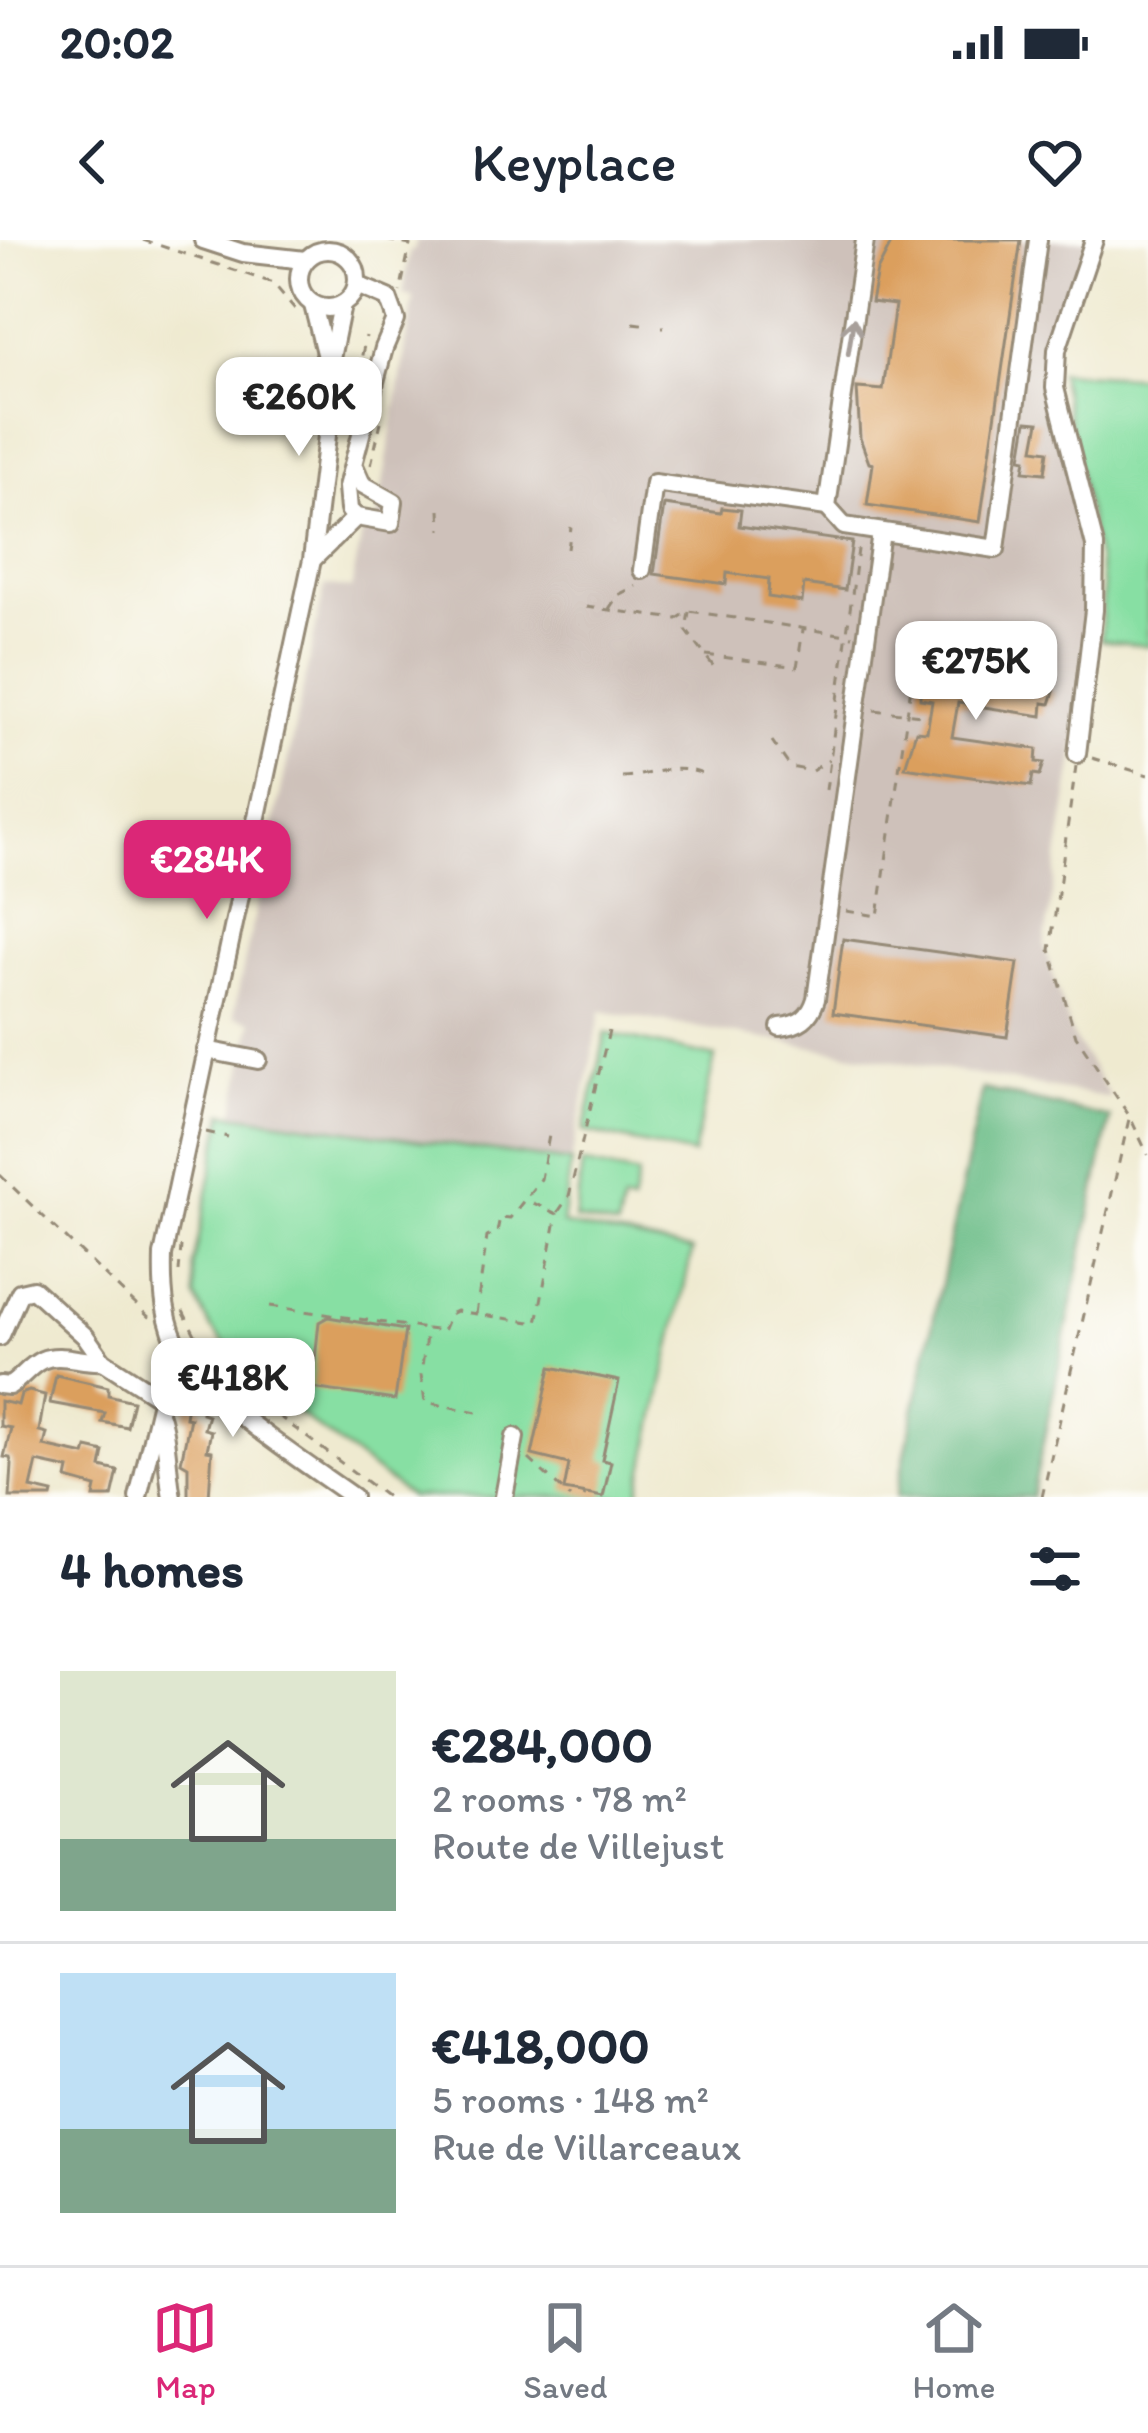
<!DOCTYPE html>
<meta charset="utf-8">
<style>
body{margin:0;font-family:Itim,sans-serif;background:#f6f6f7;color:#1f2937;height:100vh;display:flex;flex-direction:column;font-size:45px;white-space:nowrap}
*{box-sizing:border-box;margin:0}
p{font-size:39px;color:#747a83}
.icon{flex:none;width:66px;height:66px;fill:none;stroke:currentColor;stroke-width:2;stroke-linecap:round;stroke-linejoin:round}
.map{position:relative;height:1257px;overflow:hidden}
.side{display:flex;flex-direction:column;background:#fff;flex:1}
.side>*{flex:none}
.price{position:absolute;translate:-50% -102px;padding:0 27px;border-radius:24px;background:#fff;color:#222;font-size:39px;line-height:78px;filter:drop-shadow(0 3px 6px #0008)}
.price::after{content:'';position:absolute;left:50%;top:72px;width:36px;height:27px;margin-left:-18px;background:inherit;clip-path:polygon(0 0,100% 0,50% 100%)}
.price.active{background:#db2777;color:#fff}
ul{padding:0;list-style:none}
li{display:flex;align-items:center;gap:36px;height:300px;padding:0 60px}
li+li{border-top:3px solid #e0e1e3}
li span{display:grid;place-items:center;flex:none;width:336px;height:240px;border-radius:0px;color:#555}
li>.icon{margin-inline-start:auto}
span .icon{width:144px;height:144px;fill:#fffc;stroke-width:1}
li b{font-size:51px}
h2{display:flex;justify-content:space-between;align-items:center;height:144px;padding:0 60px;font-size:51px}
.status{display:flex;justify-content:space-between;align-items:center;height:84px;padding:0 60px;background:#fff;direction:ltr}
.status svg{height:33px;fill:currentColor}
header{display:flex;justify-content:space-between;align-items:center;height:156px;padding:0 60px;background:#fff;font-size:54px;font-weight:600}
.tabs{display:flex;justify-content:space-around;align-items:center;height:168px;border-top:3px solid #e0e1e3;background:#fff;font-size:33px;color:#747a83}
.tabs a{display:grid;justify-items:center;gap:6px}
.tabs .active{color:#db2777}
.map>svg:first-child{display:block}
.industrial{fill:#cec1ba}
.green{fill:#87dfa3;stroke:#618460;stroke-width:3}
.forest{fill:#6dbe89;stroke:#547454;stroke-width:3}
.building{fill:#db9f5d}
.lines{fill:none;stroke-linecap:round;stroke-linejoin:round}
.minor-casing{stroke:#958a77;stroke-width:22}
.path{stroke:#958a77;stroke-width:3;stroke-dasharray:9 9;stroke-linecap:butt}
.minor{stroke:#fff;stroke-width:16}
.oneway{stroke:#a79f9a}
</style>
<div class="status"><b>20:02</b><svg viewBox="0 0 49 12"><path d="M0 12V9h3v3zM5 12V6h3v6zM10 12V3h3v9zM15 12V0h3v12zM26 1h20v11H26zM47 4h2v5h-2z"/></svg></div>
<header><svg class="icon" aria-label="back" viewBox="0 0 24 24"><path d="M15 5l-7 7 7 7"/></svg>Keyplace<svg class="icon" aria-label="heart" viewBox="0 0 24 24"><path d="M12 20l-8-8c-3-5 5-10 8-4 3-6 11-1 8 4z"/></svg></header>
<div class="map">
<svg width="1148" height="1257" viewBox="0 0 1148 1257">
<rect width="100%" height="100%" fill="#fdfcf7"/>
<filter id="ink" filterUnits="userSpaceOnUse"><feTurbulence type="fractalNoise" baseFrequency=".00833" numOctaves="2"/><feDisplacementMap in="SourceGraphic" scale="24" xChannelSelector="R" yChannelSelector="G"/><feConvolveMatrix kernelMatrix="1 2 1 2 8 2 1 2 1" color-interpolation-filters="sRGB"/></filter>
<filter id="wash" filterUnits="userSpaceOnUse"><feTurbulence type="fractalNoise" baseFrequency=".004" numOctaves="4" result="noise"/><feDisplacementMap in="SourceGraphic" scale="48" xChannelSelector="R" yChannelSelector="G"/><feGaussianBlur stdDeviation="2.7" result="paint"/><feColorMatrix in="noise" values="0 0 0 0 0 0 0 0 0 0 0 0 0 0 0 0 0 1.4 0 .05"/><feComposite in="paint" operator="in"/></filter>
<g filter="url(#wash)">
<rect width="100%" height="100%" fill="#efead0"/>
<path class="industrial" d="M416 0H1088L1047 128 1090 308 1089 366 1075 512 1044 706 1072 795 1111 858 601 771 571 922 234 875 252 781 235 777 234 771 325 345 351 349 363 289 376 285 414 57 403 54 409 13 415 9Z"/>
<g class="green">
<path d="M1059 132 1148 137V406L1101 400 1103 347Z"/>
<path d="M606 793 715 817 693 915 584 891Z"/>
<path d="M224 873 571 922 562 984 692 1011 638 1257H410L258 1143 211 1088 195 1057 193 1026Z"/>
<path d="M582 923 638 935 632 964 623 962 617 988 575 979Z"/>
</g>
<path class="forest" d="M982 849 1110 878 1032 1257H896Z"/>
<g id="blocks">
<g class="building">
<path d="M893 0H1021L980 282 867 265 873 224 869 223 860 198 857 148 883 150 895 65 871 62 877 31Z"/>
<path d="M1027 181 1039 182 1034 209 1048 211 1045 233 1024 231 1026 219 1021 218Z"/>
<path d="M664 265 721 273 722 268 741 270 739 286 852 302 845 350 804 344 802 362 768 357 769 339 727 333 726 344 654 334Z"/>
<path d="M920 420 1047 438 1045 451 1054 452 1050 464 1043 463 1042 476 958 463 952 497 1037 509 1036 522 1044 523 1040 535 1033 534 1031 546 905 527 916 491 927 492 932 461 920 459Z"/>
<path d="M843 699 1018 723 1007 797 833 773Z"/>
<path d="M328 1077 405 1090 395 1160 312 1148 319 1082Z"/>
<path d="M551 1127 619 1141 602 1220 611 1222 603 1257 564 1250 569 1224 532 1215Z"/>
<path d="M56 1135 108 1147V1155L133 1161 127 1187 102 1182 105 1173 50 1163Z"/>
<path d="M29 1151 45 1155 39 1191 47 1193 44 1206 85 1215 87 1208 104 1212 101 1227 118 1231 112 1257H94L96 1247 67 1239 69 1229 37 1222 31 1248 53 1253 52 1257H10L12 1225 10 1218 4 1217 11 1188 0 1186V1161L18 1165 21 1154Z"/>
<path d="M187 1164 203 1168 202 1173 208 1175 204 1189 211 1191 207 1210 212 1211 209 1257H188V1226L181 1222 190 1178 185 1177Z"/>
</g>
</g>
</g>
<g filter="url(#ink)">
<use href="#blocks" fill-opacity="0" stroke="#958a77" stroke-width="3"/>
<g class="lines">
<defs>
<g id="minor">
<path d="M203 0 243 13 305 20"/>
<path d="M865 0 827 267 844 286 996 309 1038 0"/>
<circle cx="328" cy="39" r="29"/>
<path d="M313 65 327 121"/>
<path d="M342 65 329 128V179L312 320 163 1015C162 1049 164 1084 182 1114 212 1164 304 1222 353 1257"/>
<path d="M355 228 362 244 394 262 391 283 356 277 349 270 347 247 384 108 396 80 388 58 357 45"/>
<path d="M313 319 356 277"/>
<path d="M642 330 654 243 827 267"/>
<path d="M1077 514 1094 370 1095 306 1055 148 1057 110 1094 0"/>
<path d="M780 787C800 785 810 778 816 759L881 292"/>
<path d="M206 810 258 820"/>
<path d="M0 1097 20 1052 33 1049 86 1097 103 1121 162 1159"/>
<path d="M0 1145 9 1146C21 1139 29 1126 42 1120 60 1112 83 1123 103 1121"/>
<path d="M160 1176C168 1199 167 1231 172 1257"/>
<path d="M138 1257 165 1145 183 1116"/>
<path d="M504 1257 515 1197"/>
</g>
</defs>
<use href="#minor" class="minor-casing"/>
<g class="path">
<path d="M143 0 273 43 300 75"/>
<path d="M386 0 410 5 400 52"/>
<path d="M633 83 649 85"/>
<path d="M662 87H664"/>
<path d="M347 186 366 96"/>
<path d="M371 225 381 182"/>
<path d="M440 270 441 290"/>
<path d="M568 309 571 287"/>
<path d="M586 367 677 379 689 371 853 396"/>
<path d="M609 369 618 355 636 346"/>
<path d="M689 372 686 390 714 427"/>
<path d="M706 415 797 427 803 390"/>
<path d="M874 470 930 476"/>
<path d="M772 501 790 527 812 531 829 520"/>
<path d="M1092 518 1148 535"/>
<path d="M1076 526 1050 710 1076 796 1130 877 1148 915"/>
<path d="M622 537C654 536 669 522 703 534"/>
<path d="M826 550 859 302"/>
<path d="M846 671 878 676 917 405"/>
<path d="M206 892 228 897"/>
<path d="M0 935 155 1083"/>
<path d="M558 972 569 956 610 787"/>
<path d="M179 1032 181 1006"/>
<path d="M270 1066 427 1089"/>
<path d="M183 1071 206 1116 225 1136 387 1257"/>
<path d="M476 1074 487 997 497 992 500 977 510 978 541 939 550 890"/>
<path d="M477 1172 425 1162 421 1135 427 1089 443 1091 450 1074 456 1071 537 1083 557 974 525 959"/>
<path d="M529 1219 570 1257"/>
<path d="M584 1257 585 1255"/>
<path d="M1042 1257 1129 879"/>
</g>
<use href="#minor" class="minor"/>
</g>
<defs><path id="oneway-shaft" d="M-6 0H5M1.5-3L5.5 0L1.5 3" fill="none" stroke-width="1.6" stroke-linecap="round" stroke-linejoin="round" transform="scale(3)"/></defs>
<use class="oneway" href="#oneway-shaft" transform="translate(851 96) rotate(-81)"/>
</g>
</svg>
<b class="price" style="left:299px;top:219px">€260K</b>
<b class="price" style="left:976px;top:483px">€275K</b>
<b class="price active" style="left:207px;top:682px">€284K</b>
<b class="price" style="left:233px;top:1200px">€418K</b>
</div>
<section class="side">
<h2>4 homes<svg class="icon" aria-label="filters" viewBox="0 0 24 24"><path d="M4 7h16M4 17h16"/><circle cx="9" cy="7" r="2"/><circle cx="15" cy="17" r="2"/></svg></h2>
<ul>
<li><span style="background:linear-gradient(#dfe7d0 70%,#7fa58c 0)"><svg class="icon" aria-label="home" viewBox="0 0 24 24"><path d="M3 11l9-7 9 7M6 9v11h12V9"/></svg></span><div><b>€284,000</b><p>2 rooms · 78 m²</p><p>Route de Villejust</p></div></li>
<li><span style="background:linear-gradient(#bfe0f5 65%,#7fa58c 0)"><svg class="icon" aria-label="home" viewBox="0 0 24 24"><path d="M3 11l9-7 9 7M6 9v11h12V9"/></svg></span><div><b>€418,000</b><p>5 rooms · 148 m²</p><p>Rue de Villarceaux</p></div></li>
</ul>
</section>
<nav class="tabs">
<a class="active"><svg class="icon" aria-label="map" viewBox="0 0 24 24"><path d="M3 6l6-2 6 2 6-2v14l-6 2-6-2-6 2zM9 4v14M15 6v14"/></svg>Map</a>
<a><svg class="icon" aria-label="saved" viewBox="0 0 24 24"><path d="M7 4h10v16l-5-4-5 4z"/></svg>Saved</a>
<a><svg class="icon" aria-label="home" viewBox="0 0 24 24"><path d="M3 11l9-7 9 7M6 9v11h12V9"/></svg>Home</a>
</nav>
